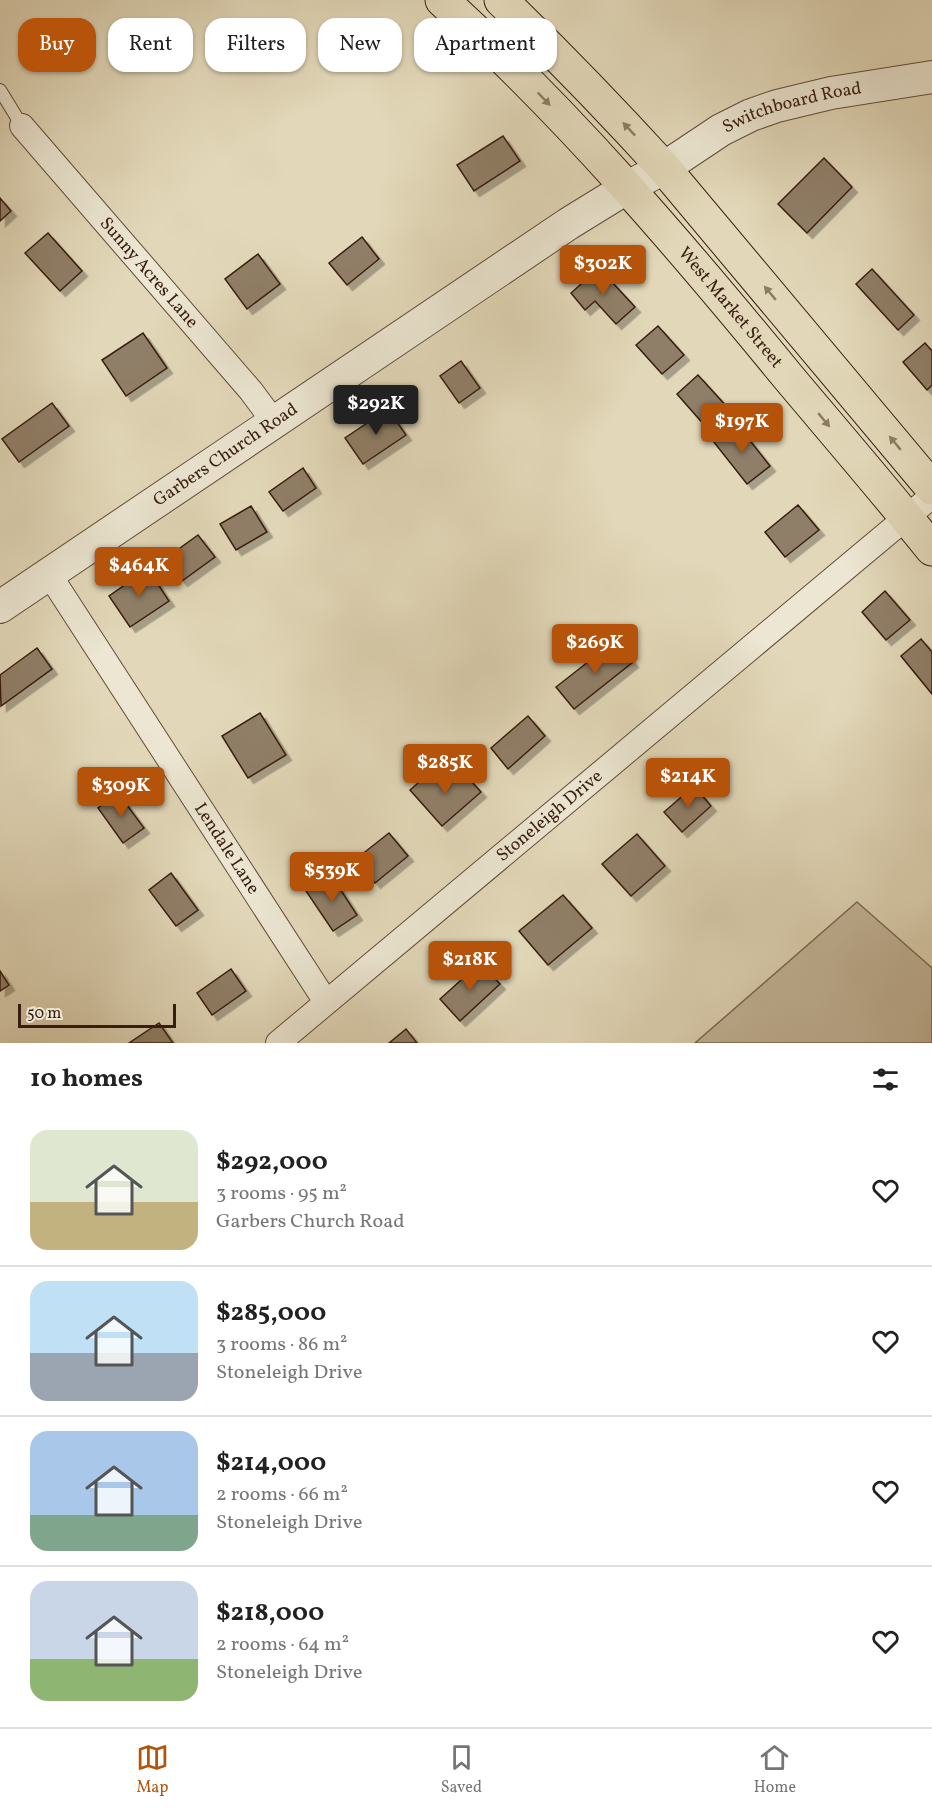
<!DOCTYPE html>
<meta charset="utf-8">
<style>
body{margin:0;font-family:Vollkorn,serif;background:#f2f2f2;color:#222;height:100vh;display:flex;flex-direction:column;font-size:22px;white-space:nowrap}
*{box-sizing:border-box;margin:0}
p{font-size:20px;color:#767676}
.icon{flex:none;width:33px;height:33px;fill:none;stroke:currentColor;stroke-width:2;stroke-linecap:round;stroke-linejoin:round}
.map{position:relative;height:1043px;overflow:hidden}
.sheet{display:flex;flex-direction:column;background:#fff;flex:1}
.sheet>*{flex:none}
.banner{position:absolute;left:18px;top:18px;width:600px;height:54px;display:flex;gap:12px}
.scale{position:absolute;left:18px;bottom:15px;width:158px;box-sizing:border-box;padding-left:6px;border:3px solid #381e10;border-top:0;font-size:16px;line-height:21px;white-space:nowrap;color:#381e10;-webkit-text-stroke:4px #ece6d2;paint-order:stroke}
.price{position:absolute;translate:-50% -51px;padding:0 14px;border-radius:6px;background:#b45309;color:#fff;font-size:20px;line-height:39px;filter:drop-shadow(0 2px 3px #0008)}
.price::after{content:'';position:absolute;left:50%;top:36px;width:18px;height:14px;margin-left:-9px;background:inherit;clip-path:polygon(0 0,100% 0,50% 100%)}
.price.on{background:#222;color:#fff}
ul{padding:0;list-style:none}
li{display:flex;align-items:center;gap:18px;height:150px;padding:0 30px}
li+li{border-top:2px solid #e0e0e0}
li span{display:grid;place-items:center;flex:none;width:168px;height:120px;border-radius:18px;color:#555}
li>.icon{margin-inline-start:auto}
span .icon{width:72px;height:72px;fill:#fffc;stroke-width:1}
li b{font-size:26px}
h2{display:flex;justify-content:space-between;align-items:center;height:72px;padding:0 30px;font-size:26px}
.chip{padding:0 21px;border-radius:18px;background:#fff;box-shadow:0 2px 4px #0004;font-size:21px;line-height:54px}
.chip.on{background:#b45309;color:#fff}
.dock{display:flex;justify-content:space-around;align-items:center;height:84px;border-top:2px solid #e0e0e0;background:#fff;font-size:16px;color:#767676}
.dock a{display:grid;justify-items:center;gap:3px}
.dock .on{color:#b45309}
.map>svg:first-child{display:block}
.green{fill:#c5b89c;stroke:#7e6b56;stroke-width:1.5}
.building{fill:#907f68;stroke:#381e10;stroke-width:1.5;filter:url(#shadow)}
.lines{fill:none;stroke-linecap:round;stroke-linejoin:round}
.service-casing{stroke:#624c3a;stroke-width:14}
.minor-casing{stroke:#624c3a;stroke-width:26}
.tertiary-casing{stroke:#624c3a;stroke-width:34}
.primary-casing{stroke:#381e10;stroke-width:35}
.service{stroke:#ece6d2;stroke-width:12}
.minor{stroke:#ece6d2;stroke-width:24}
.tertiary{stroke:#ece6d2;stroke-width:32}
.primary{stroke:#e2d8b9;stroke-width:33}
.oneway{fill:#8d7b64}
.labels{text-anchor:middle;dominant-baseline:central;stroke-width:4.5;stroke-linejoin:round;paint-order:stroke}
.street-label{font-size:18px;fill:#381e10;stroke:#ece6d2}
</style>
<div class="map">
<svg width="932" height="1043" viewBox="0 0 932 1043">
<defs>
<filter id="shadow"><feDropShadow dx="5.5" dy="5.5" stdDeviation="0" flood-color="#0004"/></filter>
</defs>
<rect width="100%" height="100%" fill="#e2d8b9"/>
<filter id="stains"><feTurbulence type="fractalNoise" baseFrequency=".00333" numOctaves="4"/><feColorMatrix values="0 0 0 0 .2 0 0 0 0 .09 0 0 0 0 .02 0 0 0 .5 -.17"/></filter>
<radialGradient id="worn" r=".72"><stop offset=".6" stop-color="#630" stop-opacity="0"/><stop offset="1" stop-color="#630" stop-opacity=".3"/></radialGradient>
<path class="green" d="M857 902 932 968V1043H695Z"/>
<g class="building">
<path d="M503 136 520 161 474 191 457 165Z"/>
<path d="M824 158 852 187 807 233 778 204Z"/>
<path d="M0 198 11 211 0 221Z"/>
<path d="M48 233 82 271 60 291 25 253Z"/>
<path d="M362 237 379 259 347 285 329 263Z"/>
<path d="M258 254 280 284 247 309 225 279Z"/>
<path d="M599 268 635 307 616 324 595 301 585 310 571 293Z"/>
<path d="M872 269 914 315 898 330 856 284Z"/>
<path d="M658 326 684 355 662 374 636 345Z"/>
<path d="M143 333 167 368 126 396 102 360Z"/>
<path d="M925 343 932 351V385L927 390 903 362Z"/>
<path d="M461 361 480 388 459 403 440 376Z"/>
<path d="M698 375 728 408 706 427 677 394Z"/>
<path d="M52 403 69 426 19 462 2 439Z"/>
<path d="M388 409 406 435 363 464 345 438Z"/>
<path d="M736 423 770 466 747 484 713 441Z"/>
<path d="M303 468 316 488 283 511 269 492Z"/>
<path d="M798 505 819 530 785 557 765 532Z"/>
<path d="M251 506 267 532 236 550 220 524Z"/>
<path d="M198 535 215 557 182 581 165 559Z"/>
<path d="M148 569 169 601 130 627 109 596Z"/>
<path d="M885 591 910 620 886 640 862 612Z"/>
<path d="M921 639 932 652V694L901 656Z"/>
<path d="M616 640 633 662 574 709 556 687Z"/>
<path d="M37 648 52 669 1 706 0 675Z"/>
<path d="M260 713 286 755 248 778 222 736Z"/>
<path d="M528 716 545 736 508 769 491 748Z"/>
<path d="M433 770 446 785 462 771 481 792 442 826 410 790Z"/>
<path d="M694 786 711 806 682 832 664 812Z"/>
<path d="M118 793 144 828 123 843 98 808Z"/>
<path d="M389 833 408 856 375 883 356 859Z"/>
<path d="M637 834 665 866 631 896 602 864Z"/>
<path d="M171 873 198 910 176 926 149 890Z"/>
<path d="M331 875 357 915 333 931 306 891Z"/>
<path d="M563 895 592 928 548 965 519 931Z"/>
<path d="M480 963 500 984 460 1021 440 999Z"/>
<path d="M231 969 246 991 212 1015 197 993Z"/>
<path d="M0 971 9 985 0 991Z"/>
<path d="M159 1023 173 1043H129Z"/>
<path d="M406 1029 417 1043H389Z"/>
</g>
<g class="lines">
<defs>
<path id="service" d="M0 90 22 126"/>
<g id="minor">
<path id="s1" d="M22 126 251 391 274 422"/>
<path id="s2" d="M49 574 326 1002"/>
<path id="s3" d="M278 1043 932 496"/>
</g>
<g id="tertiary">
<path id="s4" d="M0 607 568 224 628 187 664 168 721 130 751 115 777 106 831 93 932 77"/>
</g>
<g id="primary">
<path id="s5" d="M442 0C569 115 680 245 789 378 837 435 885 491 932 549"/>
<path d="M501 0C557 54 611 110 664 168L932 488"/>
</g>
</defs>
<use href="#service" class="service-casing"/>
<use href="#minor" class="minor-casing"/>
<use href="#tertiary" class="tertiary-casing"/>
<use href="#primary" class="primary-casing"/>
<use href="#service" class="service"/>
<use href="#minor" class="minor"/>
<use href="#tertiary" class="tertiary"/>
<use href="#primary" class="primary"/>
</g>
<defs><path id="oneway-solid" d="M-6-.8H1V-3.2L6.5 0L1 3.2V.8H-6Z" transform="scale(1.5)"/></defs>
<g class="oneway">
<use href="#oneway-solid" transform="translate(544 99) rotate(46)"/>
<use href="#oneway-solid" transform="translate(629 129) rotate(-133)"/>
<use href="#oneway-solid" transform="translate(770 293) rotate(-130)"/>
<use href="#oneway-solid" transform="translate(824 420) rotate(50)"/>
<use href="#oneway-solid" transform="translate(895 443) rotate(-130)"/>
</g>
<g class="labels">
<g class="street-label">
<text stroke="none"><textPath href="#s4" startOffset="940">Switchboard Road</textPath></text>
<text stroke="none"><textPath href="#s1" startOffset="194">Sunny Acres Lane</textPath></text>
<text stroke="none"><textPath href="#s5" startOffset="422">West Market Street</textPath></text>
<text stroke="none"><textPath href="#s4" startOffset="272">Garbers Church Road</textPath></text>
<text stroke="none"><textPath href="#s3" startOffset="354">Stoneleigh Drive</textPath></text>
<text stroke="none"><textPath href="#s2" startOffset="327">Lendale Lane</textPath></text>
</g>
</g>
<rect width="100%" height="100%" filter="url(#stains)"/>
<rect width="100%" height="100%" fill="url(#worn)"/>
</svg>
<div class="scale">50 m</div>
<b class="price" style="left:603px;top:296px">$302K</b>
<b class="price on" style="left:376px;top:436px">$292K</b>
<b class="price" style="left:742px;top:454px">$197K</b>
<b class="price" style="left:139px;top:598px">$464K</b>
<b class="price" style="left:595px;top:675px">$269K</b>
<b class="price" style="left:445px;top:795px">$285K</b>
<b class="price" style="left:688px;top:809px">$214K</b>
<b class="price" style="left:121px;top:818px">$309K</b>
<b class="price" style="left:332px;top:903px">$539K</b>
<b class="price" style="left:470px;top:992px">$218K</b>
<div class="banner">
<a class="chip on">Buy</a>
<a class="chip">Rent</a>
<a class="chip">Filters</a>
<a class="chip">New</a>
<a class="chip">Apartment</a>
</div>
</div>
<section class="sheet">
<h2>10 homes<svg class="icon" aria-label="filters" viewBox="0 0 24 24"><path d="M4 7h16M4 17h16"/><circle cx="9" cy="7" r="2"/><circle cx="15" cy="17" r="2"/></svg></h2>
<ul>
<li><span style="background:linear-gradient(#dfe7d0 60%,#c2b280 0)"><svg class="icon" aria-label="home" viewBox="0 0 24 24"><path d="M3 11l9-7 9 7M6 9v11h12V9"/></svg></span><div><b>$292,000</b><p>3 rooms · 95 m²</p><p>Garbers Church Road</p></div><svg class="icon" aria-label="heart" viewBox="0 0 24 24"><path d="M12 20l-8-8c-3-5 5-10 8-4 3-6 11-1 8 4z"/></svg></li>
<li><span style="background:linear-gradient(#bfe0f5 60%,#9aa5b1 0)"><svg class="icon" aria-label="home" viewBox="0 0 24 24"><path d="M3 11l9-7 9 7M6 9v11h12V9"/></svg></span><div><b>$285,000</b><p>3 rooms · 86 m²</p><p>Stoneleigh Drive</p></div><svg class="icon" aria-label="heart" viewBox="0 0 24 24"><path d="M12 20l-8-8c-3-5 5-10 8-4 3-6 11-1 8 4z"/></svg></li>
<li><span style="background:linear-gradient(#a9c7e8 70%,#7fa58c 0)"><svg class="icon" aria-label="home" viewBox="0 0 24 24"><path d="M3 11l9-7 9 7M6 9v11h12V9"/></svg></span><div><b>$214,000</b><p>2 rooms · 66 m²</p><p>Stoneleigh Drive</p></div><svg class="icon" aria-label="heart" viewBox="0 0 24 24"><path d="M12 20l-8-8c-3-5 5-10 8-4 3-6 11-1 8 4z"/></svg></li>
<li><span style="background:linear-gradient(#c9d6e8 65%,#8fb573 0)"><svg class="icon" aria-label="home" viewBox="0 0 24 24"><path d="M3 11l9-7 9 7M6 9v11h12V9"/></svg></span><div><b>$218,000</b><p>2 rooms · 64 m²</p><p>Stoneleigh Drive</p></div><svg class="icon" aria-label="heart" viewBox="0 0 24 24"><path d="M12 20l-8-8c-3-5 5-10 8-4 3-6 11-1 8 4z"/></svg></li>
</ul>
</section>
<nav class="dock">
<a class="on"><svg class="icon" aria-label="map" viewBox="0 0 24 24"><path d="M3 6l6-2 6 2 6-2v14l-6 2-6-2-6 2zM9 4v14M15 6v14"/></svg>Map</a>
<a><svg class="icon" aria-label="saved" viewBox="0 0 24 24"><path d="M7 4h10v16l-5-4-5 4z"/></svg>Saved</a>
<a><svg class="icon" aria-label="home" viewBox="0 0 24 24"><path d="M3 11l9-7 9 7M6 9v11h12V9"/></svg>Home</a>
</nav>
